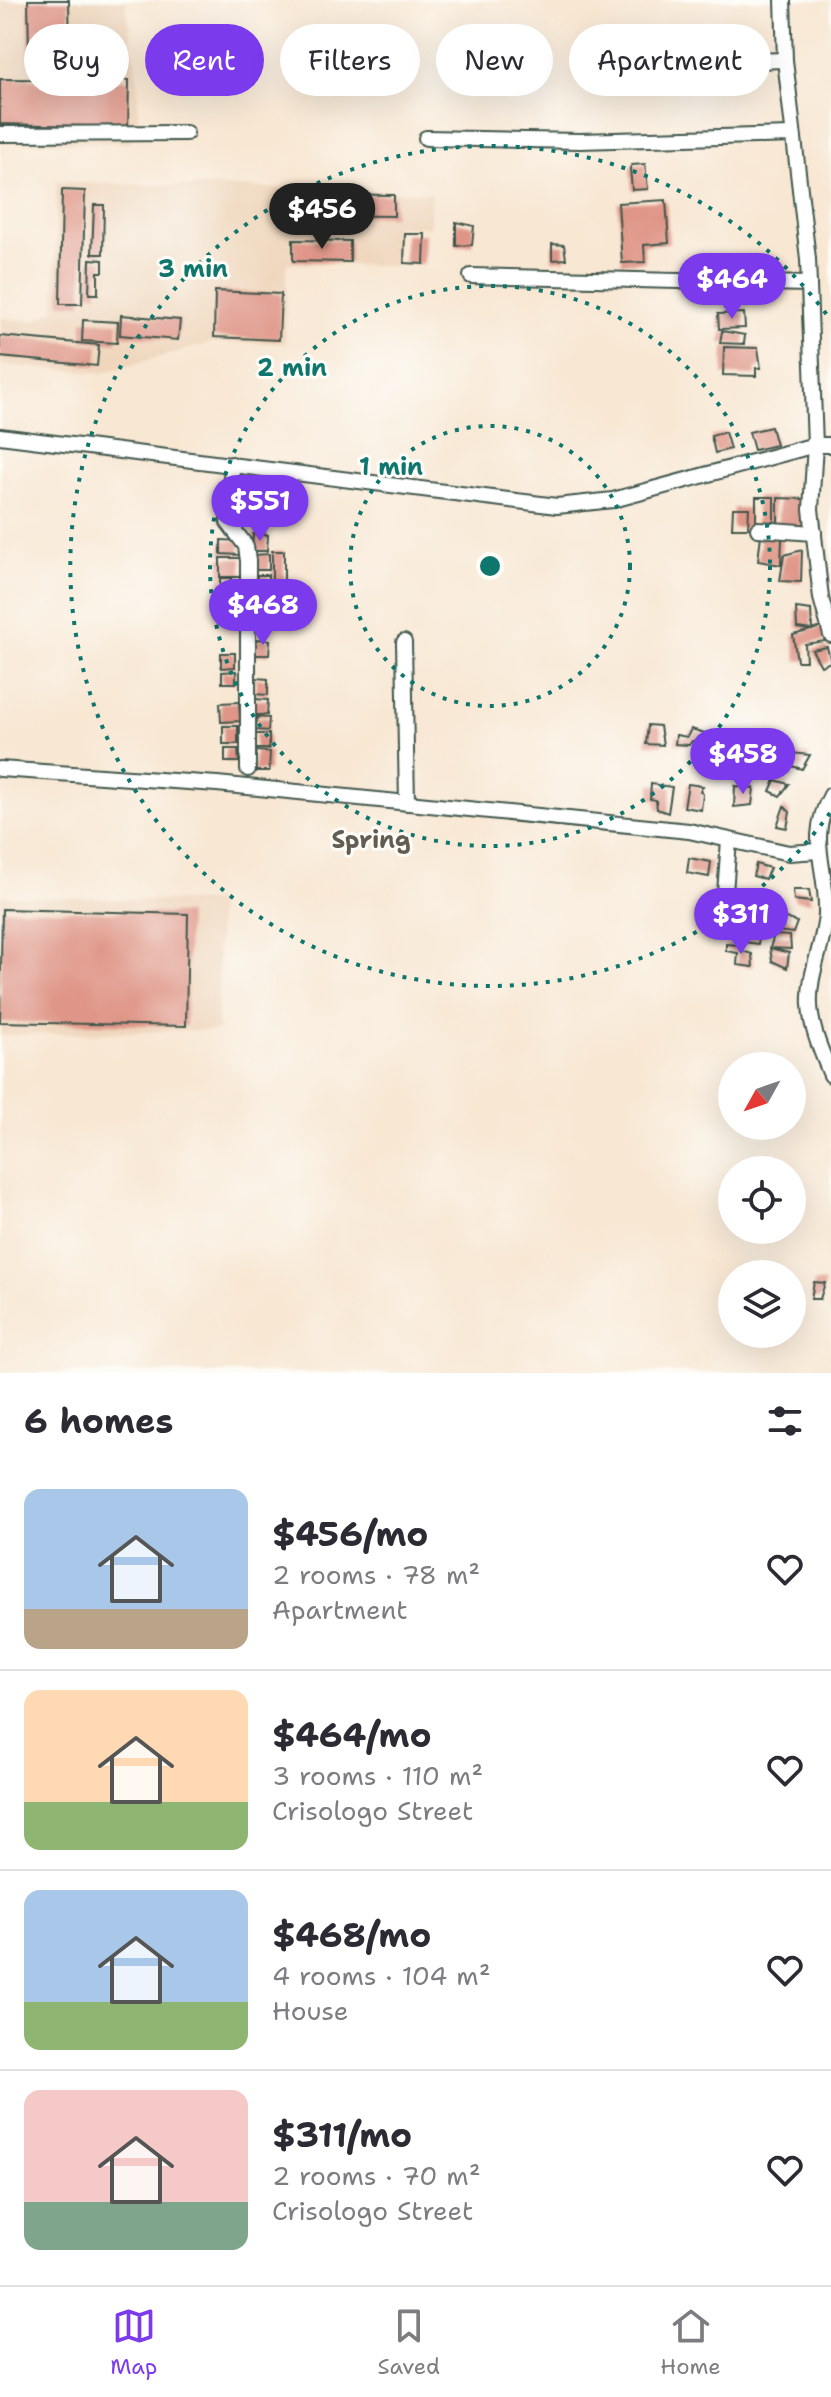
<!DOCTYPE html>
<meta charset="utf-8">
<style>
body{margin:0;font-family:"Shantell Sans",sans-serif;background:#f2f2f3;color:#2b2b33;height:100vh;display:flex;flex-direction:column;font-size:30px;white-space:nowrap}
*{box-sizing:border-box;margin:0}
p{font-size:26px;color:#7c7c81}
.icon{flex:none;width:44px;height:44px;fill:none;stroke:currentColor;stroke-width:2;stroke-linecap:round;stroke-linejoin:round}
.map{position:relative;height:1373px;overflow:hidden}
.side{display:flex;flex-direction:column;background:#fff;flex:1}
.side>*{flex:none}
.guide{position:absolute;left:24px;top:24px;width:784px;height:72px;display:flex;gap:16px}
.needle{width:52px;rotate:230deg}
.buttons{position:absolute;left:718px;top:1052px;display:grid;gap:16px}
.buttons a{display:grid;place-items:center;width:88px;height:88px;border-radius:50%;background:#fff;box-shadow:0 8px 32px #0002;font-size:40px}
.price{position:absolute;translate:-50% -68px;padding:0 18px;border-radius:28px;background:#7c3aed;color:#fff;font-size:26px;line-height:52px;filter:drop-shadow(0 2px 4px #0008)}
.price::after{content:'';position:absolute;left:50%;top:48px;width:24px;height:18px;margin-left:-12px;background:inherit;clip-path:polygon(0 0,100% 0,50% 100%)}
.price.on{background:#222;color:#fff}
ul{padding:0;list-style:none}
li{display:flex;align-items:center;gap:24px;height:200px;padding:0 24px}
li+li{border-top:2px solid #e1e1e2}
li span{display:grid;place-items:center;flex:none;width:224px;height:160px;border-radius:16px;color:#555}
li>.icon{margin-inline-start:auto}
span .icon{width:96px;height:96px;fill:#fffc;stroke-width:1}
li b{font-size:34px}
h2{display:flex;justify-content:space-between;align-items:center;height:96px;padding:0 24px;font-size:34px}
.pill{padding:0 28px;border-radius:36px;background:#fff;box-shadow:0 8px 32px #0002;font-size:28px;line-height:72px}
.pill.on{background:#7c3aed;color:#fff}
.dock{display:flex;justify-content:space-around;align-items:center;height:112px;border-top:2px solid #e1e1e2;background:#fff;font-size:22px;color:#7c7c81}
.dock a{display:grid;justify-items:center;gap:4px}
.dock .on{color:#7c3aed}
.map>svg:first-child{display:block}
.built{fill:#efd6bc}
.building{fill:#df9587}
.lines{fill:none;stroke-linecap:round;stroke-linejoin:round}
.minor-casing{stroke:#40564c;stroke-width:18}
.minor{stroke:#fff;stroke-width:14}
.ring{fill:none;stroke:#0f766e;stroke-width:4;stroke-dasharray:4 8}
.labels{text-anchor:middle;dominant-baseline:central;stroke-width:6;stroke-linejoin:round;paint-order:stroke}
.neighbourhood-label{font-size:24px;font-weight:bold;fill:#625c51;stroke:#fdfcf7}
.centre{fill:#0f766e;stroke:#fdfcf7;stroke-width:4}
.ring-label{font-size:24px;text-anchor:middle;font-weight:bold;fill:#0f766e;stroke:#fdfcf7;stroke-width:6;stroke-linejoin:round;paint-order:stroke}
</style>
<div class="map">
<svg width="831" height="1373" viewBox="0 0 831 1373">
<rect width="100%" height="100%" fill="#fdfcf7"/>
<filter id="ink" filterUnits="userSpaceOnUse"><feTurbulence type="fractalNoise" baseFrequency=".0125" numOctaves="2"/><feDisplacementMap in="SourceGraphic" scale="16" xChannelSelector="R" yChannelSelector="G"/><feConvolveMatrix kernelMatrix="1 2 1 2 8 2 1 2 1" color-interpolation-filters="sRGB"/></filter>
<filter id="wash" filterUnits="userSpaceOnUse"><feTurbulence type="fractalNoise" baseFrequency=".006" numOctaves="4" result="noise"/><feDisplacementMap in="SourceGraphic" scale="32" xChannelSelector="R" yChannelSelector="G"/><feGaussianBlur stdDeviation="1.8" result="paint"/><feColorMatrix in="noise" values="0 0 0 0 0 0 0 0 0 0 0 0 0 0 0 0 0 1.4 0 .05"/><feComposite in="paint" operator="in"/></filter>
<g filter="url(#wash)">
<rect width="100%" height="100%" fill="#f8e7d3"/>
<g class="built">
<path d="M0 0H125L138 83V126L130 143 0 142Z"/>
<path d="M57 182 431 193 430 227 396 226 395 266 287 263 285 344 214 342 102 373 0 365V318L34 321 54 310Z"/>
<path d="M0 896 218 902V1030L0 1035Z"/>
</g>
<g id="blocks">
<g class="building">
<path d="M28 0H69L70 53H29Z"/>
<path d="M0 79 129 80 128 127 0 124Z"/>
<path d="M645 164 648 189 632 190 630 168 632 165Z"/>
<path d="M62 190 85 191 82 304H60Z"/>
<path d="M311 194 394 195V216L311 215Z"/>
<path d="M666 200 669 243 644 245 645 262 622 263 618 203Z"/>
<path d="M94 205H104L103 254H92Z"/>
<path d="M456 222 474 226 472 245 456 246Z"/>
<path d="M405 234H425L424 264 404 263Z"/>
<path d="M293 240 350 241V262L293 261Z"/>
<path d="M552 244 564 245 566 259 552 260Z"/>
<path d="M90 259 103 260V272H98V294H89Z"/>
<path d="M215 291 281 294 279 340 214 337Z"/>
<path d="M744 313 745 328 719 329 718 314Z"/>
<path d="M121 315 180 320 178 340 120 335Z"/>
<path d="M83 320 118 322 117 343 82 341Z"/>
<path d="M722 331 745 335 744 344 720 343Z"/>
<path d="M0 336 99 345 97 366 0 357Z"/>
<path d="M724 347 758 348 761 368H756V376L723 375Z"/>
<path d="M771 427 776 445 754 450 749 432Z"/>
<path d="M725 432 730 449 715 453 711 436Z"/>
<rect x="756" y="497" width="18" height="28"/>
<path d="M778 498 805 499V527L778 526Z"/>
<path d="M733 508H749L748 528H732Z"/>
<path d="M253 534 268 535 267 551H252Z"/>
<path d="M761 535 782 538 781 565 758 561Z"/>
<path d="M221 540 240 541V555L221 554Z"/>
<path d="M802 550 801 582 780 581 784 555Z"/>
<rect x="272" y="551" width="12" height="46"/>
<path d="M269 554V570H254L253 555Z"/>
<rect x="220" y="558" width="22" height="19"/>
<path d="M257 575H268V590L256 589Z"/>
<path d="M220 578H231V584H237V595H220Z"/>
<rect x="255" y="593" width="14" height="13"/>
<path d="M241 597 242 620 221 621V598Z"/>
<path d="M269 607 271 623 257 624 256 608Z"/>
<path d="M796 608 811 610 812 630 797 628Z"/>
<path d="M822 627 825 641 805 644 806 661H797L793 635Z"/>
<path d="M256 639 270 640 269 655H256Z"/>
<path d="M827 647 831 662 821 666 812 650Z"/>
<path d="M221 653H235V667L221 668Z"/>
<path d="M236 671V683H222V672Z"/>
<path d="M256 678 268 679V695L255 694Z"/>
<path d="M254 699 268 700 267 715H253Z"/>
<path d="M239 702 240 721 221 722 220 703Z"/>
<path d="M257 717 269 718 268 731 256 730Z"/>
<path d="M648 725 660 726 663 745 646 744Z"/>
<rect x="223" y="726" width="15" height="18"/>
<path d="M691 729 712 735 711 744 692 741 689 745 675 744 676 735 687 737Z"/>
<rect x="255" y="734" width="14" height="15"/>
<path d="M739 742 752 743 751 756 738 754Z"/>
<path d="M225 749H238L239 762H225Z"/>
<path d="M784 750 789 771H771L769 758Z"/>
<path d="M255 751 270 752 269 771H254Z"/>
<path d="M792 753 810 755 802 769 788 765Z"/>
<path d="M741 761H760L757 778 742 777Z"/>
<path d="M775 780 789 784 780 796 770 791Z"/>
<path d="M651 784 672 787 668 813 657 809 656 800 650 799Z"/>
<path d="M688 784 703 786 700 791 703 794 701 810 684 807Z"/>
<path d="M735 786 754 788 752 805 734 807Z"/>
<path d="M784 806 790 812 787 828 777 826Z"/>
<path d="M689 858 711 862 709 877 687 873Z"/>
<path d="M756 864 770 868 765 879 753 876Z"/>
<path d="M793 890H809L811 902 794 900Z"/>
<path d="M2 909 188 914 186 1026 0 1022Z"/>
<path d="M746 913 763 916 758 944 743 942Z"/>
<path d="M780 916 797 922 793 933 777 931Z"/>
<path d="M774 935 790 936 791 949 770 948 789 953 787 968 772 961 770 948Z"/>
<path d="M726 944 739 945 742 951 752 954 753 967 737 965 738 953 726 951Z"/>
<path d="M814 1282 825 1283 820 1299H811Z"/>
</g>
</g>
</g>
<g filter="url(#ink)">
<use href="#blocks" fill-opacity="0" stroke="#40564c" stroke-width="2"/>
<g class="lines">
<defs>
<g id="minor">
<path d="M783 0 785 60 808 259 815 445 811 509 821 598 831 635"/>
<path d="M611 65 785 60"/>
<path d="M0 134 186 133"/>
<path d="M426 138 580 141 793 135"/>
<path d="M471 276 809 284"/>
<path d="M0 436 557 506 613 500 815 445H831"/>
<path d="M232 464 228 522 246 546 248 561V769"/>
<path d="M758 529 814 533"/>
<path d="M404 642 407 803"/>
<path d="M0 769 217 784 689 831 789 853 818 851"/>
<path d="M831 795C806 840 828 867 826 914 824 945 808 974 810 1005 811 1029 822 1053 831 1075"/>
<path d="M724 906 729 840"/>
</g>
</defs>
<use href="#minor" class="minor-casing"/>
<use href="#minor" class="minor"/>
</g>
</g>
<g class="ring">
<circle cx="490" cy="566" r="140"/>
<circle cx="490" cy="566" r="280"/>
<path d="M830 813A420 420 0 1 1 830 319"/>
</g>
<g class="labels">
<g class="neighbourhood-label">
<text x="371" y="840">Spring</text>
</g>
</g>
<circle cx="490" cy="566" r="12" class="centre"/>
<g class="ring-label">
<text x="193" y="277">3 min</text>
<text x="292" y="376">2 min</text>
<text x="391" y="475">1 min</text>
</g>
</svg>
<div class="buttons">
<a><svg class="needle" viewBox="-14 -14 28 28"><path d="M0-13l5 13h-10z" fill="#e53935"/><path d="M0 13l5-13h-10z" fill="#7c7c81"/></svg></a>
<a><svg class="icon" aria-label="locate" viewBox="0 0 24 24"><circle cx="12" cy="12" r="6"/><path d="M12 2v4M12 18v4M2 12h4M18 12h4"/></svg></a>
<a><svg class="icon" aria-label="layers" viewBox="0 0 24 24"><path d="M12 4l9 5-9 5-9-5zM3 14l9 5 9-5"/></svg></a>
</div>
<b class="price on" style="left:322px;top:251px">$456</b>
<b class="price" style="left:732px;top:321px">$464</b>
<b class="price" style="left:260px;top:543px">$551</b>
<b class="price" style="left:263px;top:647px">$468</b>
<b class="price" style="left:743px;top:796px">$458</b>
<b class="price" style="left:741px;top:956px">$311</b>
<div class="guide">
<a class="pill">Buy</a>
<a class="pill on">Rent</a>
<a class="pill">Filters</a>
<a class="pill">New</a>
<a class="pill">Apartment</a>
</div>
</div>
<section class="side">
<h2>6 homes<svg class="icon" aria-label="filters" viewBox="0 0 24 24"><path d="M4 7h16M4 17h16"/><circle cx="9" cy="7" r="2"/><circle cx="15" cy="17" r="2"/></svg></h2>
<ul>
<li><span style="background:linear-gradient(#a9c7e8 75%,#b9a48a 0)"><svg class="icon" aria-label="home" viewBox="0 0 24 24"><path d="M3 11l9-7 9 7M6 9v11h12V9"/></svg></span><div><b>$456/mo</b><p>2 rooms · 78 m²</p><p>Apartment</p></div><svg class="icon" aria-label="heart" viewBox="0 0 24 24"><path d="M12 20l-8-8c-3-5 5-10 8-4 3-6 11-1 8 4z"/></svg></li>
<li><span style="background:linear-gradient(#ffd9b3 70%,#8fb573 0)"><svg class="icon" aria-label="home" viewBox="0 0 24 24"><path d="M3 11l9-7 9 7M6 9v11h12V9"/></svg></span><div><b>$464/mo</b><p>3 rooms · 110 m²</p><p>Crisologo Street</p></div><svg class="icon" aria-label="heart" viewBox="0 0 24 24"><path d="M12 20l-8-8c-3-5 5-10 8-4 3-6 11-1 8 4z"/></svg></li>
<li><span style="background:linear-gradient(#a9c7e8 70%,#8fb573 0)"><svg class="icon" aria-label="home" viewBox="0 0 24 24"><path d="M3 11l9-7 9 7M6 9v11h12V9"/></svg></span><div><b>$468/mo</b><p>4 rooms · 104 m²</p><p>House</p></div><svg class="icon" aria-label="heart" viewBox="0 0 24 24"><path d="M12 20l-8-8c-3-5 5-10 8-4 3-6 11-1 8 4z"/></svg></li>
<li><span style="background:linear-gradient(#f6c9c9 70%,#7fa58c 0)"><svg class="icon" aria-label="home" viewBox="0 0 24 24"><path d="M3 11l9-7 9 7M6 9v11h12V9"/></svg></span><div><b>$311/mo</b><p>2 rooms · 70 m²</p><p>Crisologo Street</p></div><svg class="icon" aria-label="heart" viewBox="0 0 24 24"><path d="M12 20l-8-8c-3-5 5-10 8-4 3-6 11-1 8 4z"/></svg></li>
</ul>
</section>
<nav class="dock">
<a class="on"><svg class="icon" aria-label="map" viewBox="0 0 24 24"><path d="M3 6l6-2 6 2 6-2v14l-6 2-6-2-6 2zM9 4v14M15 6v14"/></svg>Map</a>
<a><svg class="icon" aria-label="saved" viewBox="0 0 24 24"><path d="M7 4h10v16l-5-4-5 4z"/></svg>Saved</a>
<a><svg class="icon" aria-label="home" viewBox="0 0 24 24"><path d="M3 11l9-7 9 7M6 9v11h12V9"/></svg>Home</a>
</nav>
